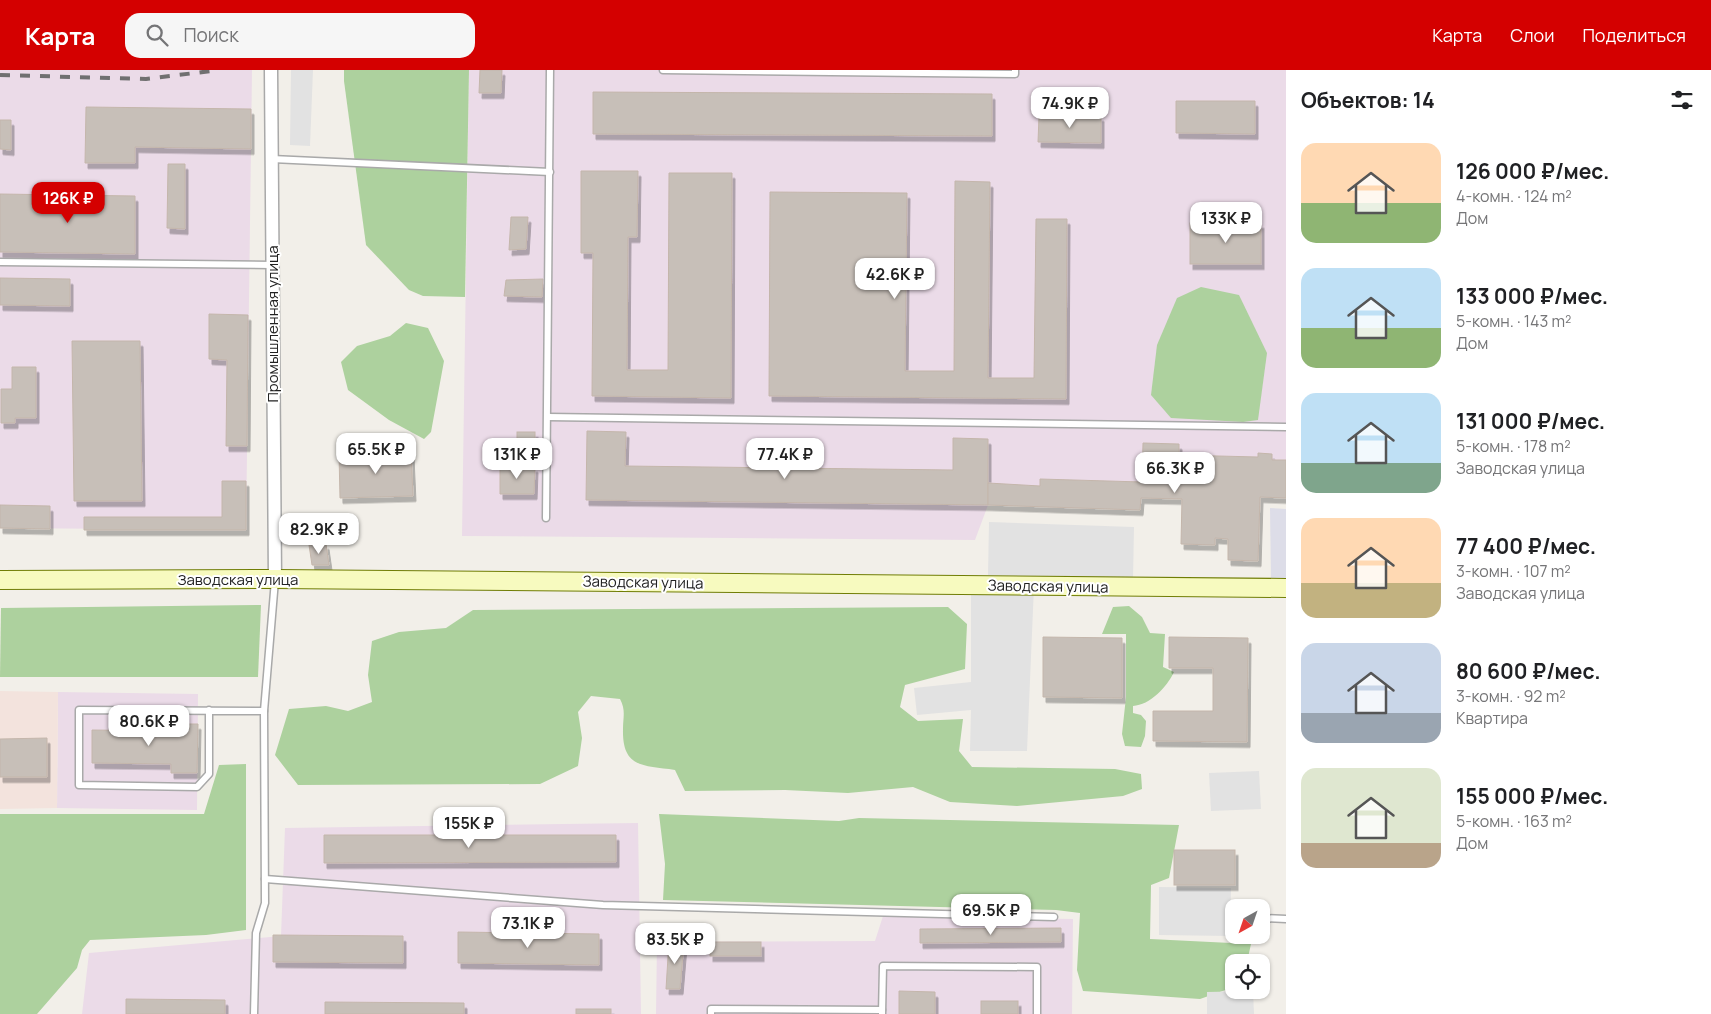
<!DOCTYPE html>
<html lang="ru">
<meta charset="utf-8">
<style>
body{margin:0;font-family:Manrope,sans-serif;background:#f6f6f6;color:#202124;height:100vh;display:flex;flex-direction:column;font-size:19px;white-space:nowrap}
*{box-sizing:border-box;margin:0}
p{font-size:16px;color:#757577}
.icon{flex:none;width:28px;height:28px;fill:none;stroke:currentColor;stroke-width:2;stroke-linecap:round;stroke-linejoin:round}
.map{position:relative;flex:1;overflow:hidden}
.drawer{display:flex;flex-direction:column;background:#fff;width:425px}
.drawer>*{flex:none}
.needle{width:32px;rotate:220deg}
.fabs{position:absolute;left:1225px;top:829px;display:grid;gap:10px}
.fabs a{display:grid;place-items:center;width:45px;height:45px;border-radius:10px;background:#fff;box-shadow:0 1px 4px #0004;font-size:25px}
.price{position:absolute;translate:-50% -42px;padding:0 11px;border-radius:10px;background:#fff;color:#222;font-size:16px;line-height:32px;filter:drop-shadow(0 1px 2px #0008)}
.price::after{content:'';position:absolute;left:50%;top:30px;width:15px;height:11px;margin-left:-8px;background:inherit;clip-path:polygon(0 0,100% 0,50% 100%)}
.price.selected{background:#d40000;color:#fff}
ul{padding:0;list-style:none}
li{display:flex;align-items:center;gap:15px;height:125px;padding:0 15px}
li span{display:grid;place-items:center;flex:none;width:140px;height:100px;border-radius:15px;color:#555}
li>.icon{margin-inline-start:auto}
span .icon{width:60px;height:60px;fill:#fffc;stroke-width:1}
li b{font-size:21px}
h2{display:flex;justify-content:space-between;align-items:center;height:60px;padding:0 15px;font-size:21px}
header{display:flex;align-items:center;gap:30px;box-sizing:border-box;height:70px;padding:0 25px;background:#d40000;color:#fff}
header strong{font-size:24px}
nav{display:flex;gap:28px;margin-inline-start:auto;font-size:18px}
.search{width:350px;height:45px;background:#f6f6f6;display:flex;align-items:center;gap:12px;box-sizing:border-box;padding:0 18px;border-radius:15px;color:#757577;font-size:19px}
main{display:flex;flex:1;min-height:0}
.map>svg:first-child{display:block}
.industrial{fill:#ebdbe8}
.military{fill:#f3e3dd}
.forest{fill:#add19e}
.parking{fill:#e2e2e2}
.plaza{fill:#dddde8}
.building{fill:#c7bfb8;stroke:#c4b6ab;filter:url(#shadow)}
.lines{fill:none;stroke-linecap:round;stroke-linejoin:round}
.lane-casing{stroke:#a9a9a9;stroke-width:9}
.street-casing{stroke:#a9a9a9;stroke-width:15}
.secondary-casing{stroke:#707d05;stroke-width:20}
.lane{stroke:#fff;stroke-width:6}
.street{stroke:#fff;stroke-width:12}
.secondary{stroke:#f7fabf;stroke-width:18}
.rail{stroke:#707070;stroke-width:4;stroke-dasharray:10 10;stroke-linecap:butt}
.labels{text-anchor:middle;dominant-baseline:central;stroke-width:4;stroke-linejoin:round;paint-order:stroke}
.street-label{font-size:15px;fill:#222;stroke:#fff}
</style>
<header>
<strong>Карта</strong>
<div class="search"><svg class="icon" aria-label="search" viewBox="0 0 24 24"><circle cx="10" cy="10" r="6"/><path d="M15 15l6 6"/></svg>Поиск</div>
<nav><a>Карта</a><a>Слои</a><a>Поделиться</a></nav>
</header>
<main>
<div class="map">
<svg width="1286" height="944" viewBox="0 0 1286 944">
<defs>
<filter id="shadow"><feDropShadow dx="3" dy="5.5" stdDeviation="0" flood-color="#0004"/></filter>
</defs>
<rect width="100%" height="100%" fill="#f2efe9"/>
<g class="industrial">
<path d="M0 0H252L246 460 0 458Z"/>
<path d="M469 0H1286V428L1260 427 1258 491 1228 490V469L1215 468V475L1181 474 1182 429 1141 428 1140 440 988 435 975 470 462 466Z"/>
<path d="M58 622 198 624 197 740 57 738Z"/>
<path d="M638 753 641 944H82L89 883 281 866 285 758Z"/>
<path d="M883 846 1073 849 1072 944H656L657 872 875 871Z"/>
</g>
<path class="military" d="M0 621 58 622 57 738 0 739Z"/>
<g class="forest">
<path d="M344 0H469L465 227 423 226 409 220 366 175 344 11Z"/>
<path d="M1201 217 1239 225 1267 283 1258 350 1243 352 1171 348 1151 325 1157 275 1177 228Z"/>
<path d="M406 253 428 258 444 291 431 362 424 369 389 350 348 320 341 292 357 276 390 266Z"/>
<path d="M261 535 258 607H0L1 538Z"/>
<path d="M1129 536 1142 547 1150 563 1165 564 1163 597 1174 602C1167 617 1150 635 1133 636V643L1141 645 1146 651 1145 666 1141 677 1125 676 1122 664 1126 627V564H1102L1113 537Z"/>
<path d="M948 537 967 554 965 599 905 615 900 637 918 651 963 649 959 681 972 697 1115 699 1141 704 1142 719 1123 726 1017 736 950 732 913 717 848 723 785 720 685 721 675 700C644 695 622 699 623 659 623 647 626 640 620 629L591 626 578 642 582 668 578 696 540 714 298 715 275 685 289 639 326 636 348 641 372 632 368 605 372 571 399 562 446 558 473 540Z"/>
<path d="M246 694V860L206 865 90 870 82 880 77 898 37 944H0V744H204L219 695Z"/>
<path d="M659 744 839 751 859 748 1179 755 1169 808 1151 815 1150 869 1251 874 1247 892H1234V917L1200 929 1083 921 1077 900 1080 843 1056 840 663 830 665 794Z"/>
</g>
<g class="parking">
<path d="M291 0H313L310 76 290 75Z"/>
<path d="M989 452 1134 457 1133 510 988 505Z"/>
<path d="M971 515 1034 516 1027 681H970L971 640 917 645 914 618 971 612Z"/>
<path d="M1259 701 1261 739 1211 741 1209 703Z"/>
<path d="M1159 817 1231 818 1230 866 1159 865Z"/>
<path d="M1253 921 1254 944H1207V922Z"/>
</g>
<path class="plaza" d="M1270 438 1286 439V510L1271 509Z"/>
<g class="building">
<path d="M480 0H502L501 23H479Z"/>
<path d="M593 22 992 24V66L593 64Z"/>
<path d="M1176 31H1255V64L1176 63Z"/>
<path d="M86 37 251 39V79L135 77V93H85Z"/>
<path d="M1039 46H1101V73L1038 72Z"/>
<path d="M0 50H11V80L0 79Z"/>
<path d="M168 94H185V159L167 158Z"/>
<path d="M581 101H638L637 167H628L627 300H668L669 103H732L731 328 592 326 593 183H581Z"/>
<path d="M955 111 990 112 988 308H1034L1036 149H1067L1066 329 769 326 770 122 907 123 905 301H954Z"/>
<path d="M0 124 135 126V184L0 182Z"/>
<path d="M511 147H528L526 179 509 180Z"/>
<rect x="1190" y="153" width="71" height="41"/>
<path d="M0 208 70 209V236L0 235Z"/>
<path d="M543 209 542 227 504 226 506 210Z"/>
<path d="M209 244 248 245 247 376H226L227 290 209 289Z"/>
<path d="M72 271H140L142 431H74Z"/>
<path d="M12 297H36V348H15V353H1V319H12Z"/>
<path d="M587 361 626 362 625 396 953 400V368L988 369V435L586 430Z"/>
<rect x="517" y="362" width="18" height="22"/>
<path d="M1143 373 1179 374V385L1258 387V383L1272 384V390H1286V428L1260 427 1258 491 1228 490V469L1215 468V475L1181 474 1182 429 1141 428 1140 440 988 435V413L1040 416V409L1142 412Z"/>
<path d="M411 382 413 426 340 428 339 384Z"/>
<path d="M500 396 535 397 534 424H500Z"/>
<path d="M222 411H246V460H84V447H222Z"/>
<path d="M0 435 50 436V459L0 458Z"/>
<path d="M326 474 329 495H312L309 475Z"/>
<path d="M1043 567 1122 568V628L1043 627Z"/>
<path d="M1169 567 1248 568 1247 672 1153 671V641H1213V598H1169Z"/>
<path d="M172 654H198L197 703H171V694L92 693V660L172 661Z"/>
<path d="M47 668V707H0V669Z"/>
<path d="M324 765H616V792L324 793Z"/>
<rect x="1174" y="780" width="61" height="35"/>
<path d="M1061 858V872L920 873V859Z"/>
<path d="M458 862 599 864V895L458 893Z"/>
<path d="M273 865 403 866V893L273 892Z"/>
<path d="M669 871 684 872 680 919H666Z"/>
<rect x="710" y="872" width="51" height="14"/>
<path d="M899 921 935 922V944H899Z"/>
<path d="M126 929 225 930V944H126Z"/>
<rect x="981" y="931" width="37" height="13"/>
<path d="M325 932 464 933V944H325Z"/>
<rect x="576" y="939" width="35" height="5"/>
</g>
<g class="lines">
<defs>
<g id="lane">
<path d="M663 0 1015 4V0"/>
<path d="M272 89 550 102"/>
<path d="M0 192 272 195"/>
<path d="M548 347 1286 357"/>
<path d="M546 448 550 0"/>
<path d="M209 640V704L197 717 79 715V640L264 641"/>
<path d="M265 809 603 835 1054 847"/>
<path d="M1230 848H1234"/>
<path d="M1261 848 1286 849"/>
<path d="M254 944 256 863 265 833 264 641 275 510"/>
<path d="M711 944V939L882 940"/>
<path d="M882 944 883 896 1037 897V944"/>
</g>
<path id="street" d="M271 0 275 509"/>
<path id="secondary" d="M0 510 275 509 1286 518"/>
</defs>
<use href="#lane" class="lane-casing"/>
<use href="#street" class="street-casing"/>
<use href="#secondary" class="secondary-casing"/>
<use href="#lane" class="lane"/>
<use href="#street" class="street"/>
<use href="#secondary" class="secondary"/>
<path class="rail" d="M0 5 146 9 219 0"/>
</g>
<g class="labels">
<g class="street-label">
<text transform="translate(272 254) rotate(-90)">Промышленная улица</text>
<text x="238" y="509">Заводская улица</text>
<text transform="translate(643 512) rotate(1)">Заводская улица</text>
<text transform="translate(1048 516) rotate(1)">Заводская улица</text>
</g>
</g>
</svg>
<div class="fabs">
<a><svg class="needle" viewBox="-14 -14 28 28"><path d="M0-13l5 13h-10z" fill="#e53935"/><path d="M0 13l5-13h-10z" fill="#757577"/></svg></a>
<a><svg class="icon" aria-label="locate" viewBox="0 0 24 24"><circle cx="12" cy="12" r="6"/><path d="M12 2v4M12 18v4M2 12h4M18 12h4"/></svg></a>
</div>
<b class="price" style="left:1070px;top:59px">74.9K ₽</b>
<b class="price selected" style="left:68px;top:154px">126K ₽</b>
<b class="price" style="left:1226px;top:174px">133K ₽</b>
<b class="price" style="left:895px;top:230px">42.6K ₽</b>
<b class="price" style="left:376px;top:405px">65.5K ₽</b>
<b class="price" style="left:517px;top:410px">131K ₽</b>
<b class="price" style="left:785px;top:410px">77.4K ₽</b>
<b class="price" style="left:1175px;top:424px">66.3K ₽</b>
<b class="price" style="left:319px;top:485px">82.9K ₽</b>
<b class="price" style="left:149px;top:677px">80.6K ₽</b>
<b class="price" style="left:469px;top:779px">155K ₽</b>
<b class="price" style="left:991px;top:866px">69.5K ₽</b>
<b class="price" style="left:528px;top:879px">73.1K ₽</b>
<b class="price" style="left:675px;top:895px">83.5K ₽</b>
</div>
<section class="drawer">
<h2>Объектов: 14<svg class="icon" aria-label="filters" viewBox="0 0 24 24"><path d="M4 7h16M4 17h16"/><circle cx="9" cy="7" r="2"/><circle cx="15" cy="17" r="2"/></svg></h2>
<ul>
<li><span style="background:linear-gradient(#ffd9b3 60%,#8fb573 0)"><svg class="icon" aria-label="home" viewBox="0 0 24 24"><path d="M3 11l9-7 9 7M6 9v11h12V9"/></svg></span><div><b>126 000 ₽/мес.</b><p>4-комн. · 124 m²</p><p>Дом</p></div></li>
<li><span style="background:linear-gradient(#bfe0f5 60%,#8fb573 0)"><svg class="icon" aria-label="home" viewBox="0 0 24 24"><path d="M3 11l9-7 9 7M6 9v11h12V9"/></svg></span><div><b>133 000 ₽/мес.</b><p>5-комн. · 143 m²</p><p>Дом</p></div></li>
<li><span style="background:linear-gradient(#bfe0f5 70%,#7fa58c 0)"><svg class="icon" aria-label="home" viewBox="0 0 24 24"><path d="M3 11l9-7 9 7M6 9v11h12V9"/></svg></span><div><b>131 000 ₽/мес.</b><p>5-комн. · 178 m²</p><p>Заводская улица</p></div></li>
<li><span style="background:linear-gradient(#ffd9b3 65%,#c2b280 0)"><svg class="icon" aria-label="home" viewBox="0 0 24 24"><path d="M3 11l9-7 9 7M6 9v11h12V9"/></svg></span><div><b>77 400 ₽/мес.</b><p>3-комн. · 107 m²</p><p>Заводская улица</p></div></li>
<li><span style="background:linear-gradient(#c9d6e8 70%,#9aa5b1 0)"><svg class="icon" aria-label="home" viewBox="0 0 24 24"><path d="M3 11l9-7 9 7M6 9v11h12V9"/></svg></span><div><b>80 600 ₽/мес.</b><p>3-комн. · 92 m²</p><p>Квартира</p></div></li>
<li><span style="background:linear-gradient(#dfe7d0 75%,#b9a48a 0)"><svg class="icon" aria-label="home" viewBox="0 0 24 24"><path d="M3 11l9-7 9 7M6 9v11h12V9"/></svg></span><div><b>155 000 ₽/мес.</b><p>5-комн. · 163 m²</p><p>Дом</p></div></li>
</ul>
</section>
</main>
